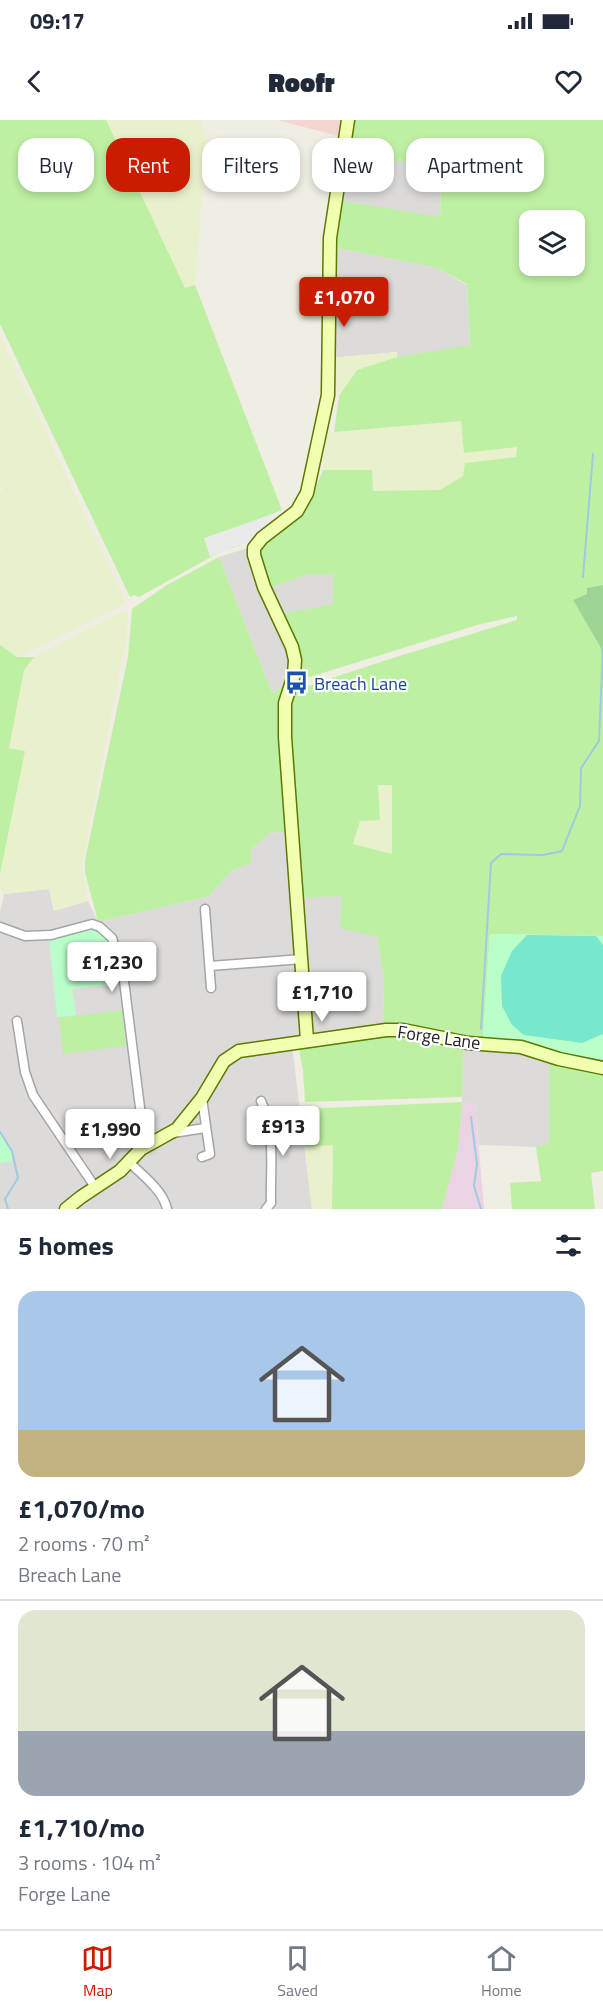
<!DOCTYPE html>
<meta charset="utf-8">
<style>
body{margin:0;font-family:"Titillium Web",sans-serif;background:#f6f6f7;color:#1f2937;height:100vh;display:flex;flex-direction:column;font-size:22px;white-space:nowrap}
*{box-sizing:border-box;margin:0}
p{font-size:20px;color:#747a83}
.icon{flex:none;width:33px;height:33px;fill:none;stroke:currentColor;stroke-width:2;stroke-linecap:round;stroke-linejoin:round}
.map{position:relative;height:1089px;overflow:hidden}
.drawer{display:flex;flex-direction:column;background:#fff;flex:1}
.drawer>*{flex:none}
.banner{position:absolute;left:18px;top:18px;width:567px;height:54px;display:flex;gap:12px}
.controls{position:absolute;left:519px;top:90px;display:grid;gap:12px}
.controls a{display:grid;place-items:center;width:66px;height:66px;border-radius:12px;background:#fff;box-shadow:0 3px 9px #0003;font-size:30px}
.price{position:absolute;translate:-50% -51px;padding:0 14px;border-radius:6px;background:#fff;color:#222;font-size:20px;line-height:39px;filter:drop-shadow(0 2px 3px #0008)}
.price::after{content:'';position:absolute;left:50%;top:36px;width:18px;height:14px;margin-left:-9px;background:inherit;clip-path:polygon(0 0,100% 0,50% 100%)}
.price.selected{background:#cb1b00;color:#fff}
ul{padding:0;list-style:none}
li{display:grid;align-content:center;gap:12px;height:318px;padding:0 18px}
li+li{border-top:2px solid #e0e1e3}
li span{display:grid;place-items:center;height:186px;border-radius:18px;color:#555}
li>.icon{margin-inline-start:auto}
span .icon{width:108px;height:108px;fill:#fffc;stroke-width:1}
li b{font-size:26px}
h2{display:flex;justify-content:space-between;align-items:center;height:72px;padding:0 18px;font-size:26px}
.chip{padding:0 21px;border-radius:18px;background:#fff;box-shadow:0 3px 9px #0003;font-size:21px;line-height:54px}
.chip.selected{background:#cb1b00;color:#fff}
.status{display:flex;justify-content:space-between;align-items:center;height:42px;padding:0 30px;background:#fff;direction:ltr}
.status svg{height:16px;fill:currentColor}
header{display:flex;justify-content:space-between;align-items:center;height:78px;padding:0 18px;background:#fff;font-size:27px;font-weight:800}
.tabs{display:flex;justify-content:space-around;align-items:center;height:84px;border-top:2px solid #e0e1e3;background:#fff;font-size:16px;color:#747a83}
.tabs a{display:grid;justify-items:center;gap:3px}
.tabs .selected{color:#cb1b00}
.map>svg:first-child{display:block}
.residential{fill:#dcdbda}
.commercial{fill:#f3d6d0}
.industrial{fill:#ead4e3}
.farmland{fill:#e9f1cc}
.grass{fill:#bef0a3;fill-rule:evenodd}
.forest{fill:#9dd393}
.park{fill:#baffc9}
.pitch{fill:#78e7cb}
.parking{fill:#eaeaea}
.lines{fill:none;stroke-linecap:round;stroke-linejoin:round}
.stream{stroke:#9ecae2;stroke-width:2}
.street-casing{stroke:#a5a5a5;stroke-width:11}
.secondary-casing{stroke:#5c7900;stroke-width:15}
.street{stroke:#fff;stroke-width:8}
.secondary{stroke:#f1ffb1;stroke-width:12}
.labels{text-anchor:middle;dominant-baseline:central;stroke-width:4.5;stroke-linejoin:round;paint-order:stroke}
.transit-label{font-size:18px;fill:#164399;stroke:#fff;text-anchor:start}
.street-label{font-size:18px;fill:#1e1e1e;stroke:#fff}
</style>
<div class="status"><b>09:17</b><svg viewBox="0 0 49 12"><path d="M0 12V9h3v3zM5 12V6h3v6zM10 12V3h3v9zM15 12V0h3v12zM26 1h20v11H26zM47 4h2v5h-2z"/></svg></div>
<header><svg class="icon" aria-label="back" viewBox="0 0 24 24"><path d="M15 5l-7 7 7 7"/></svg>Roofr<svg class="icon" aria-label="heart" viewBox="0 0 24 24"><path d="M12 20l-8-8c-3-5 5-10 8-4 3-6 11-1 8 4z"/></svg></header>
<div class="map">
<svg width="603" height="1089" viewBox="0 0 603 1089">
<rect width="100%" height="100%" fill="#f0ede2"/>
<g class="residential">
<path d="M344 39 442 43 440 98 338 80Z"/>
<path d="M332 127 434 147 467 165 470 226 397 237V232L331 238Z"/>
<path d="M248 428 264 469 309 454H333V484L292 535 288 564 272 573 219 437Z"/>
<path d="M286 712 292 778 343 776 377 817 384 860 383 909 292 926 312 1089H0V792L4 774 49 769 54 791 88 781 98 802 209 776 231 751 252 743 250 731 269 713Z"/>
<path d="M463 926 510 930 549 943V1024L536 1027 479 1025 475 983 462 982Z"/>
</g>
<path class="commercial" d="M278 0H345L341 17Z"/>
<path class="industrial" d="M462 982 475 983 484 1089H442L458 1029Z"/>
<g class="farmland">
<path d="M106 0H200L206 19 195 165 185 168Z"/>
<path d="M0 216 126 483 17 537 0 525V372L3 371 0 364Z"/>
<path d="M397 232V237L357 250 339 276 332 258 331 238Z"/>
<path d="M462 301 517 327 516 337 465 343 463 356 440 370 373 371 372 350H323L324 313Z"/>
<path d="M122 492 128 493 126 520 82 745 88 781 54 791 49 769 4 774 0 768V753L25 631 9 628 24 550 34 537Z"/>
<path d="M378 665H393L392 734 353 724 360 701Z"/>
<path d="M333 1025 332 1089H312L305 1027Z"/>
</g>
<g class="grass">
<path d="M0 0H106L185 168 195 165 282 390 236 408 242 425 222 431 139 477 134 475 130 477 0 204Z"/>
<path d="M353 0H603V465L587 468V474L573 480 601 528 603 564V816L490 814 483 919 383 909 384 860 377 817 340 808 342 776 301 778 289 588 293 571 393 538 517 500V496L477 505 300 560V532L281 494 333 484V454H309L272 467 259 439 262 426 304 395 323 350H372L373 371 440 370 463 356 465 343 516 337 517 327 464 333 461 301 334 312 339 276 357 250 397 237 470 225 467 164 434 147 332 127 338 80 440 97 442 43 344 39ZM530 100H574V146H530ZM378 665H392V734L353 724 360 701 380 700Z"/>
<path d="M219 437 272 573 288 564 281 586 286 712 269 713 250 731 252 743 231 751 209 776 98 802 85 752V740L128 537 132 489 167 465Z"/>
<path d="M0 525 17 537H34L24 550 9 628 25 631 0 754Z"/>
<path d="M122 890 126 926 63 934 59 898Z"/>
<path d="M398 913 463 926 462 977 305 982 303 950 298 925Z"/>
<path d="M549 943 603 953V1051L591 1053 595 1089H512L510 1063 541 1061 536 1027 549 1023Z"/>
<path d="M462 982 458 1029 442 1089H332L333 1025 305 1027 300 989Z"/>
</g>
<path class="forest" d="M603 465V564L601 528 573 480 587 474V468Z"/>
<g class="park">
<path d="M91 806C113 818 116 834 119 857L109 859V865L72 869 76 895 57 897 49 818Z"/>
<path d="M490 814 603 816V943L483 919Z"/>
<path d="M0 1012 12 1031V1041L0 1043Z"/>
</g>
<path class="pitch" d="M527 815 596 816 603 825V914L582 923 524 915 512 905 502 886 501 856 512 831Z"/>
<path class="parking" d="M270 395 274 406 253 421 222 431 210 437 204 418Z"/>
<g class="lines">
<g class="stream">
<path d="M583 457 593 334"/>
<path d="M481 909 491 743 501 734 543 735 562 731 580 686 581 648 599 621 603 527"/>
<path d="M471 997 477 1044 474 1066 481 1089"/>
<path d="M0 1012 12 1031 18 1058 5 1079 8 1089"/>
</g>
<defs>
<g id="street">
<path d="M205 789 211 868"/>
<path d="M0 807 25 816 51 815 92 804 100 807 112 818 123 853 143 1011 150 1023"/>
<path d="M210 846 302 839"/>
<path d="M17 901 25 952 33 975 95 1067"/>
<path d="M202 978 210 1034 202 1037"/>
<path d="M261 981C276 1012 270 1050 271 1083L266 1089"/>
<path d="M173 1013 205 1008"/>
<path d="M129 1042C142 1055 163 1070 167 1089"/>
</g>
<g id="secondary">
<path d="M307 920 285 617V583L294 555 295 540 292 527 264 467 254 435V428L262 418 297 391 307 373 328 275 330 118 348 0"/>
<path d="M66 1089 81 1077 120 1051 141 1029 177 1009 202 978 224 941 239 931 386 910H403L468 923 521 927 559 939 603 948"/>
</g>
</defs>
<use href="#street" class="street-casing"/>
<use href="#secondary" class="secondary-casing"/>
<use href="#street" class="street"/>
<use href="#secondary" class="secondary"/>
</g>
<defs>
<symbol id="bus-bare" viewBox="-9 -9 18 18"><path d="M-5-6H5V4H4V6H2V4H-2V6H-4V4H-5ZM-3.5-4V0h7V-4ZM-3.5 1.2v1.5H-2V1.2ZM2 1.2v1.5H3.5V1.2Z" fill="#1a4fb4" stroke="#fff" stroke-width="2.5" paint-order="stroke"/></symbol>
</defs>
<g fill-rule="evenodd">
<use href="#bus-bare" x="280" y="546" width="33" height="33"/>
</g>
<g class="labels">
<g class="transit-label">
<text x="314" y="563">Breach Lane</text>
</g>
<g class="street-label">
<text transform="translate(439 917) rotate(8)">Forge Lane</text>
</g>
</g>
</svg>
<div class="controls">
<a><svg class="icon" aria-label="layers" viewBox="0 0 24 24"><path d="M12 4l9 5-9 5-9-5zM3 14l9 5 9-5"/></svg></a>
</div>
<b class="price selected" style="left:344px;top:208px">£1,070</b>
<b class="price" style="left:112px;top:873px">£1,230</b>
<b class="price" style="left:322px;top:903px">£1,710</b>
<b class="price" style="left:283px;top:1037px">£913</b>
<b class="price" style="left:110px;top:1040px">£1,990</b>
<div class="banner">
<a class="chip">Buy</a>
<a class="chip selected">Rent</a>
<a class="chip">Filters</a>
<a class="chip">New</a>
<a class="chip">Apartment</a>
</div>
</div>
<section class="drawer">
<h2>5 homes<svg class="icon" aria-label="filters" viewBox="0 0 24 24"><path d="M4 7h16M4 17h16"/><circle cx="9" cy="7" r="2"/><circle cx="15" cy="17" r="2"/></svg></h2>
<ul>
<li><span style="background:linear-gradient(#a9c7e8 75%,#c2b280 0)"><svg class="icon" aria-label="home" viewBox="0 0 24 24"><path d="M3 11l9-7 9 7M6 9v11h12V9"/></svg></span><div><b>£1,070/mo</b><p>2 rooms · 70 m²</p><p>Breach Lane</p></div></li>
<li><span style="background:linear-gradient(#dfe7d0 65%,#9aa5b1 0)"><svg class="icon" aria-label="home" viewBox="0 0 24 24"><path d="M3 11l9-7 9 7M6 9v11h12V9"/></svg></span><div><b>£1,710/mo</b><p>3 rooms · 104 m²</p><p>Forge Lane</p></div></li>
</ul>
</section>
<nav class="tabs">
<a class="selected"><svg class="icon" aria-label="map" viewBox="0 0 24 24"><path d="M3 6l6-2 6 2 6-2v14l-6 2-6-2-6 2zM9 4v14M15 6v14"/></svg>Map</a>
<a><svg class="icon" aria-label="saved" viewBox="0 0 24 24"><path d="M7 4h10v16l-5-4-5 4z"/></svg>Saved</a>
<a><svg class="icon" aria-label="home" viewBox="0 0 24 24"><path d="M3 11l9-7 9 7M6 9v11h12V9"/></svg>Home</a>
</nav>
